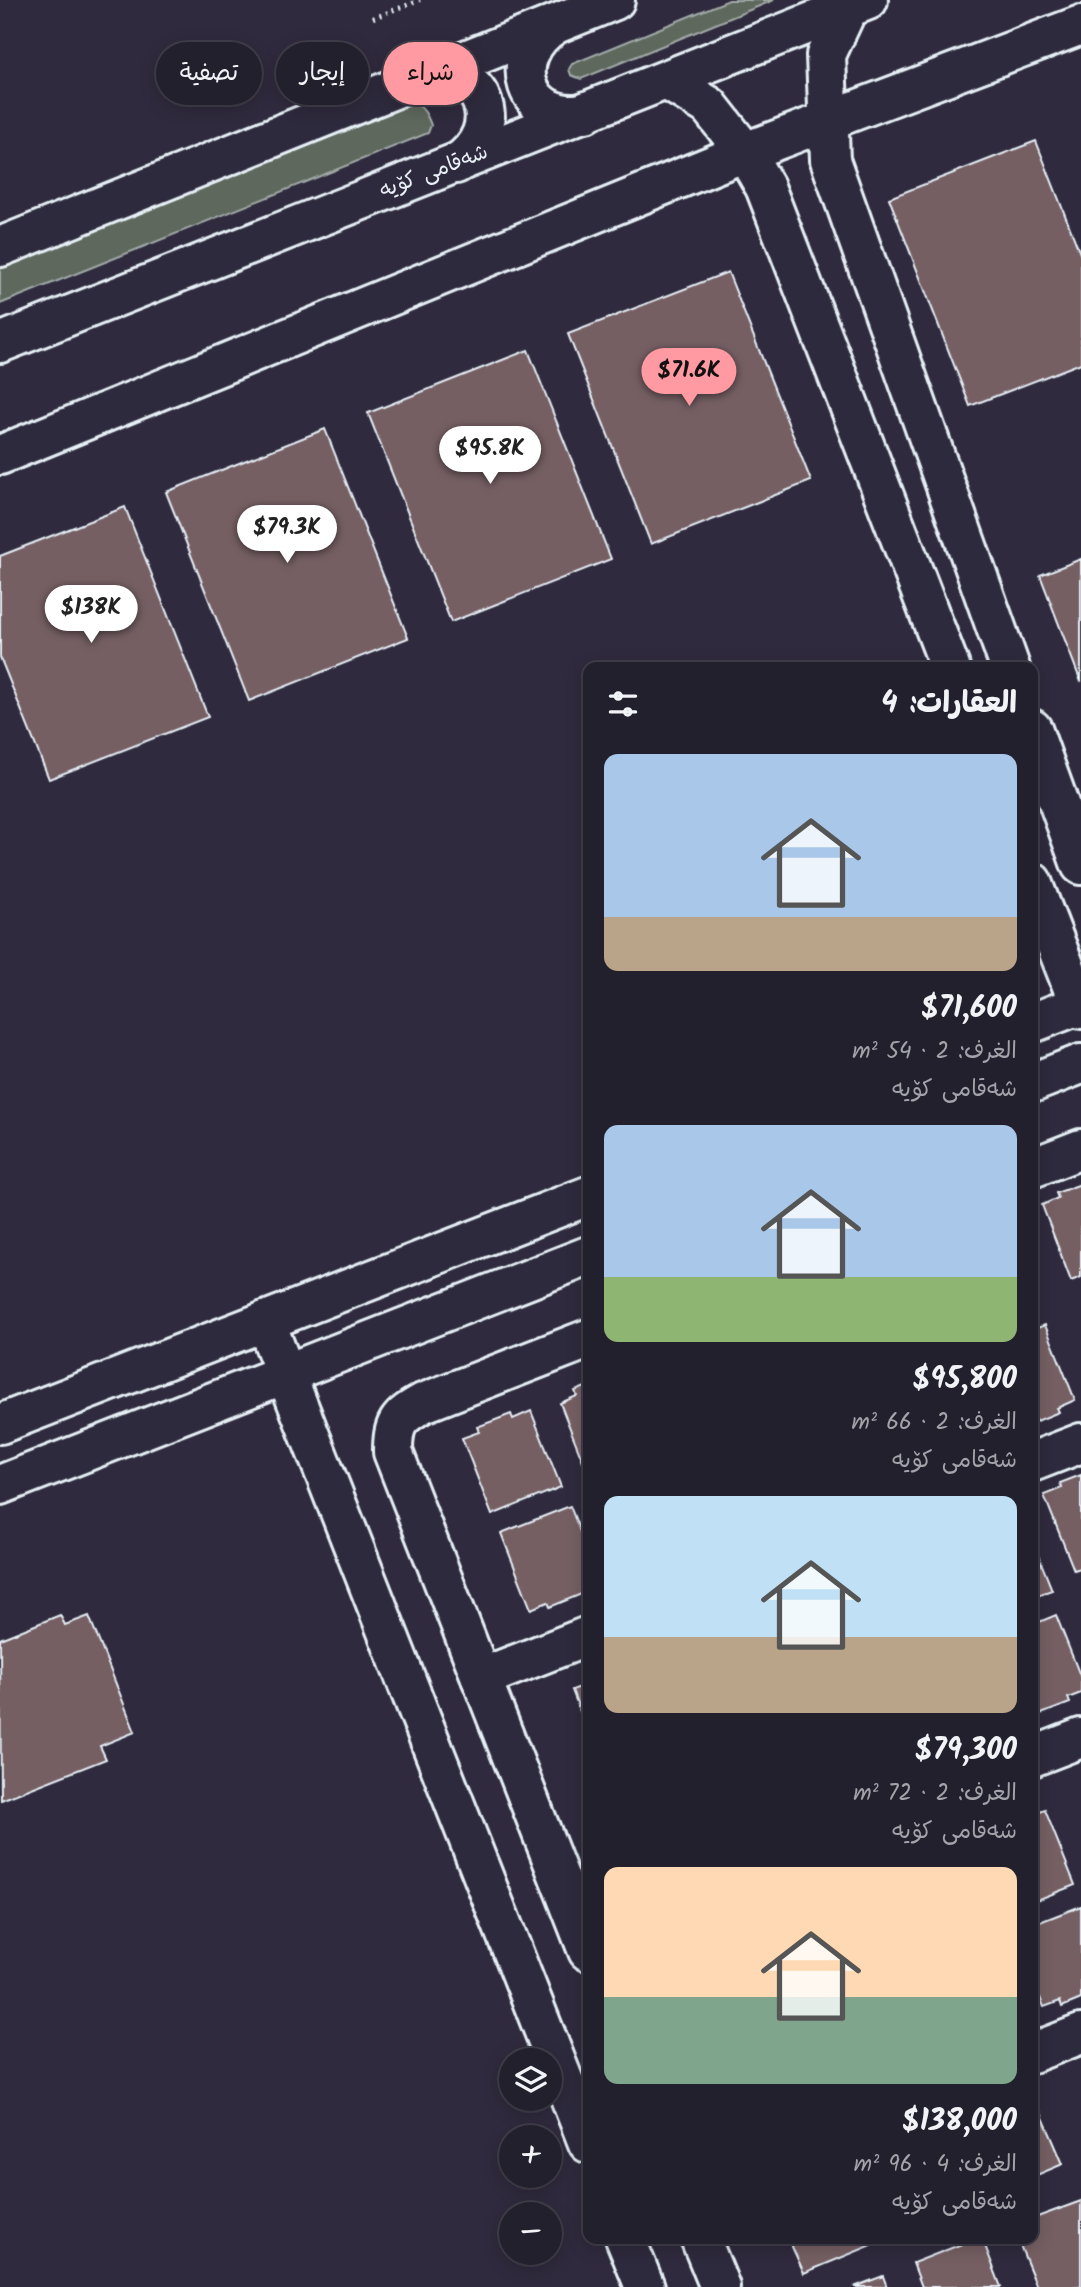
<!DOCTYPE html>
<html lang="ar">
<meta charset="utf-8">
<style>
body{margin:0;font-family:Kalam,"Playpen Sans Arabic",sans-serif;background:#2f2d3a;color:#f1f3f6;direction:rtl;height:100vh;display:flex;flex-direction:column;font-size:26px;white-space:nowrap}
*{box-sizing:border-box;margin:0}
p{font-size:23px;color:#a3a3aa}
.icon{flex:none;width:38px;height:38px;fill:none;stroke:currentColor;stroke-width:2;stroke-linecap:round;stroke-linejoin:round}
.map{position:relative;flex:1;overflow:hidden;direction:ltr}
.panel{position:absolute;left:583px;top:662px;width:455px;height:1582px;display:flex;flex-direction:column;background:#23202e;border-radius:14px;box-shadow:0 4px 18px #0003,0 0 0 2px #403e4a;direction:rtl}
.panel>*{flex:none}
.hud{position:absolute;left:21px;top:42px;width:457px;height:63px;direction:rtl;display:flex;gap:14px}
.fabs{position:absolute;left:499px;top:2048px;display:grid;gap:14px}
.fabs a{display:grid;place-items:center;width:63px;height:63px;border-radius:50%;background:#23202e;box-shadow:0 4px 18px #0003,0 0 0 2px #403e4a;font-size:35px}
.price{position:absolute;translate:-50% -60px;padding:0 16px;border-radius:24px;background:#fff;color:#222;font-size:23px;line-height:46px;filter:drop-shadow(0 2px 4px #0008)}
.price::after{content:'';position:absolute;left:50%;top:42px;width:21px;height:16px;margin-left:-10px;background:inherit;clip-path:polygon(0 0,100% 0,50% 100%)}
.price.current{background:#ff9aa2;color:#111}
ul{padding:0;list-style:none}
li{display:grid;align-content:center;gap:14px;height:371px;padding:0 21px}
li span{display:grid;place-items:center;height:217px;border-radius:14px;color:#555}
li>.icon{margin-inline-start:auto}
span .icon{width:126px;height:126px;fill:#fffc;stroke-width:1}
li b{font-size:30px}
h2{display:flex;justify-content:space-between;align-items:center;height:84px;padding:0 21px;font-size:30px}
.tag{padding:0 24px;border-radius:32px;background:#23202e;box-shadow:0 4px 18px #0003,0 0 0 2px #403e4a;font-size:24px;line-height:63px}
.tag.current{background:#ff9aa2;color:#111}
.map>svg:first-child{display:block}
.green{fill:#5e685c;stroke:#a3acaa;stroke-width:2}
.building{fill:#755e64;stroke:#e8f1f8;stroke-width:2}
.lines{fill:none;stroke-linecap:round;stroke-linejoin:round}
.minor-casing{stroke:#e8f1f8;stroke-width:44}
.highway-casing{stroke:#e8f1f8;stroke-width:44}
.path{stroke:#e8f1f8;stroke-width:4.5;stroke-dasharray:2 5;stroke-linecap:butt}
.minor{stroke:#2f2a3d;stroke-width:38}
.highway{stroke:#2f2a3d;stroke-width:38}
.labels{text-anchor:middle;dominant-baseline:central;stroke-width:5;stroke-linejoin:round;paint-order:stroke}
.street-label{font-size:21px;fill:#e8f1f8;stroke:#2f2a3d}
</style>
<div class="map">
<svg width="1081" height="2287" viewBox="0 0 1081 2287">
<rect width="100%" height="100%" fill="#2f2a3d"/>
<filter id="ink" filterUnits="userSpaceOnUse"><feTurbulence type="fractalNoise" baseFrequency=".0143" numOctaves="2"/><feDisplacementMap in="SourceGraphic" scale="14" xChannelSelector="R" yChannelSelector="G"/><feConvolveMatrix kernelMatrix="1 2 1 2 8 2 1 2 1" color-interpolation-filters="sRGB"/></filter>
<g filter="url(#ink)">
<g class="green">
<path d="M729 0H774L581 79 571 75 569 69 572 64Z"/>
<path d="M415 103C424 108 427 115 431 125L428 133 0 304V269Z"/>
</g>
<g class="building">
<path d="M1036 141 1081 256V363L970 406 889 198Z"/>
<path d="M728 272 811 481 651 544 568 334Z"/>
<path d="M528 350 611 559 451 622 368 413Z"/>
<path d="M325 429 408 638 249 701 166 492Z"/>
<path d="M125 507 208 717 49 779 0 657V556Z"/>
<path d="M1081 559V682L1040 575Z"/>
<path d="M1081 1184V1277L1071 1281 1042 1205 1058 1198 1056 1193Z"/>
<path d="M1045 1325 1075 1400 1057 1408 1059 1412 1032 1423V1330Z"/>
<path d="M588 1386V1474L560 1403 577 1396 575 1391Z"/>
<path d="M531 1411 561 1487 492 1515 462 1438 479 1432 477 1427 511 1414 513 1419Z"/>
<path d="M1081 1475V1568L1074 1570 1044 1495 1062 1488 1060 1483Z"/>
<path d="M570 1506 588 1552V1587L582 1589 584 1593 550 1607 548 1602 531 1609 501 1533Z"/>
<path d="M1032 1540 1052 1590 1032 1597Z"/>
<path d="M60 1615 65 1625 89 1616 135 1732 100 1746 106 1759 1 1800 0 1639Z"/>
<path d="M1056 1615 1081 1678V1693L1068 1698 1070 1703 1036 1716 1032 1712V1625Z"/>
<path d="M588 1684V1732L572 1690Z"/>
<path d="M1045 1810 1075 1885 1032 1902V1815Z"/>
<path d="M1081 1906V1999L1062 2007 1060 2001 1044 2007 1032 1979V1925Z"/>
<path d="M1032 2092 1063 2164 1032 2177Z"/>
<path d="M1081 2201V2287H1037L1017 2238H1032V2219Z"/>
<path d="M788 2238H869L872 2245 804 2273Z"/>
<path d="M977 2238H982L1001 2287H922L913 2263Z"/>
<path d="M883 2276 887 2287H854Z"/>
</g>
<g class="lines">
<defs>
<g id="minor">
<path d="M848 8 826 55 830 160 1010 667"/>
<path d="M668 81 709 106 745 152 765 187 950 667"/>
<path d="M0 455 745 152 1081 25"/>
<path d="M1032 729 1081 865"/>
<path d="M1032 882 1081 1009"/>
<path d="M1032 1023 1081 1004"/>
<path d="M1032 1083 1081 1064"/>
<path d="M1032 1168 1081 1149"/>
<path d="M265 1321 588 2143"/>
<path d="M588 1339 423 1403C398 1417 393 1423 393 1452L588 1951"/>
<path d="M0 1424 588 1196"/>
<path d="M1032 1462 1081 1443"/>
<path d="M0 1485 588 1256"/>
<path d="M481 1678 588 1636"/>
<path d="M1032 1757 1081 1738"/>
<path d="M1032 2053 1081 2034"/>
<path d="M625 2238 645 2287"/>
<path d="M700 2238 720 2287"/>
</g>
<g id="highway">
<path d="M554 25C504 58 524 123 585 113"/>
<path d="M422 78C482 61 510 128 456 164"/>
<path d="M0 247 615 0"/>
<path d="M0 343 868 0"/>
</g>
</defs>
<use href="#minor" class="minor-casing"/>
<use href="#highway" class="highway-casing"/>
<path class="path" d="M373 18 420 0"/>
<use href="#minor" class="minor"/>
<use href="#highway" class="highway"/>
</g>
</g>
<g class="labels">
<g class="street-label">
<text transform="translate(434 172) rotate(-21)">شەقامی کۆیە</text>
</g>
</g>
</svg>
<div class="fabs">
<a><svg class="icon" aria-label="layers" viewBox="0 0 24 24"><path d="M12 4l9 5-9 5-9-5zM3 14l9 5 9-5"/></svg></a>
<a>+</a>
<a>−</a>
</div>
<b class="price current" style="left:689px;top:408px">$71.6K</b>
<b class="price" style="left:490px;top:486px">$95.8K</b>
<b class="price" style="left:287px;top:565px">$79.3K</b>
<b class="price" style="left:91px;top:645px">$138K</b>
<div class="hud">
<a class="tag current">شراء</a>
<a class="tag">إيجار</a>
<a class="tag">تصفية</a>
</div>
<section class="panel">
<h2>العقارات: 4<svg class="icon" aria-label="filters" viewBox="0 0 24 24"><path d="M4 7h16M4 17h16"/><circle cx="9" cy="7" r="2"/><circle cx="15" cy="17" r="2"/></svg></h2>
<ul>
<li><span style="background:linear-gradient(#a9c7e8 75%,#b9a48a 0)"><svg class="icon" aria-label="home" viewBox="0 0 24 24"><path d="M3 11l9-7 9 7M6 9v11h12V9"/></svg></span><div><b>$71,600</b><p>الغرف: 2 · 54 m²</p><p>شەقامی کۆیە</p></div></li>
<li><span style="background:linear-gradient(#a9c7e8 70%,#8fb573 0)"><svg class="icon" aria-label="home" viewBox="0 0 24 24"><path d="M3 11l9-7 9 7M6 9v11h12V9"/></svg></span><div><b>$95,800</b><p>الغرف: 2 · 66 m²</p><p>شەقامی کۆیە</p></div></li>
<li><span style="background:linear-gradient(#bfe0f5 65%,#b9a48a 0)"><svg class="icon" aria-label="home" viewBox="0 0 24 24"><path d="M3 11l9-7 9 7M6 9v11h12V9"/></svg></span><div><b>$79,300</b><p>الغرف: 2 · 72 m²</p><p>شەقامی کۆیە</p></div></li>
<li><span style="background:linear-gradient(#ffd9b3 60%,#7fa58c 0)"><svg class="icon" aria-label="home" viewBox="0 0 24 24"><path d="M3 11l9-7 9 7M6 9v11h12V9"/></svg></span><div><b>$138,000</b><p>الغرف: 4 · 96 m²</p><p>شەقامی کۆیە</p></div></li>
</ul>
</section>
</div>
